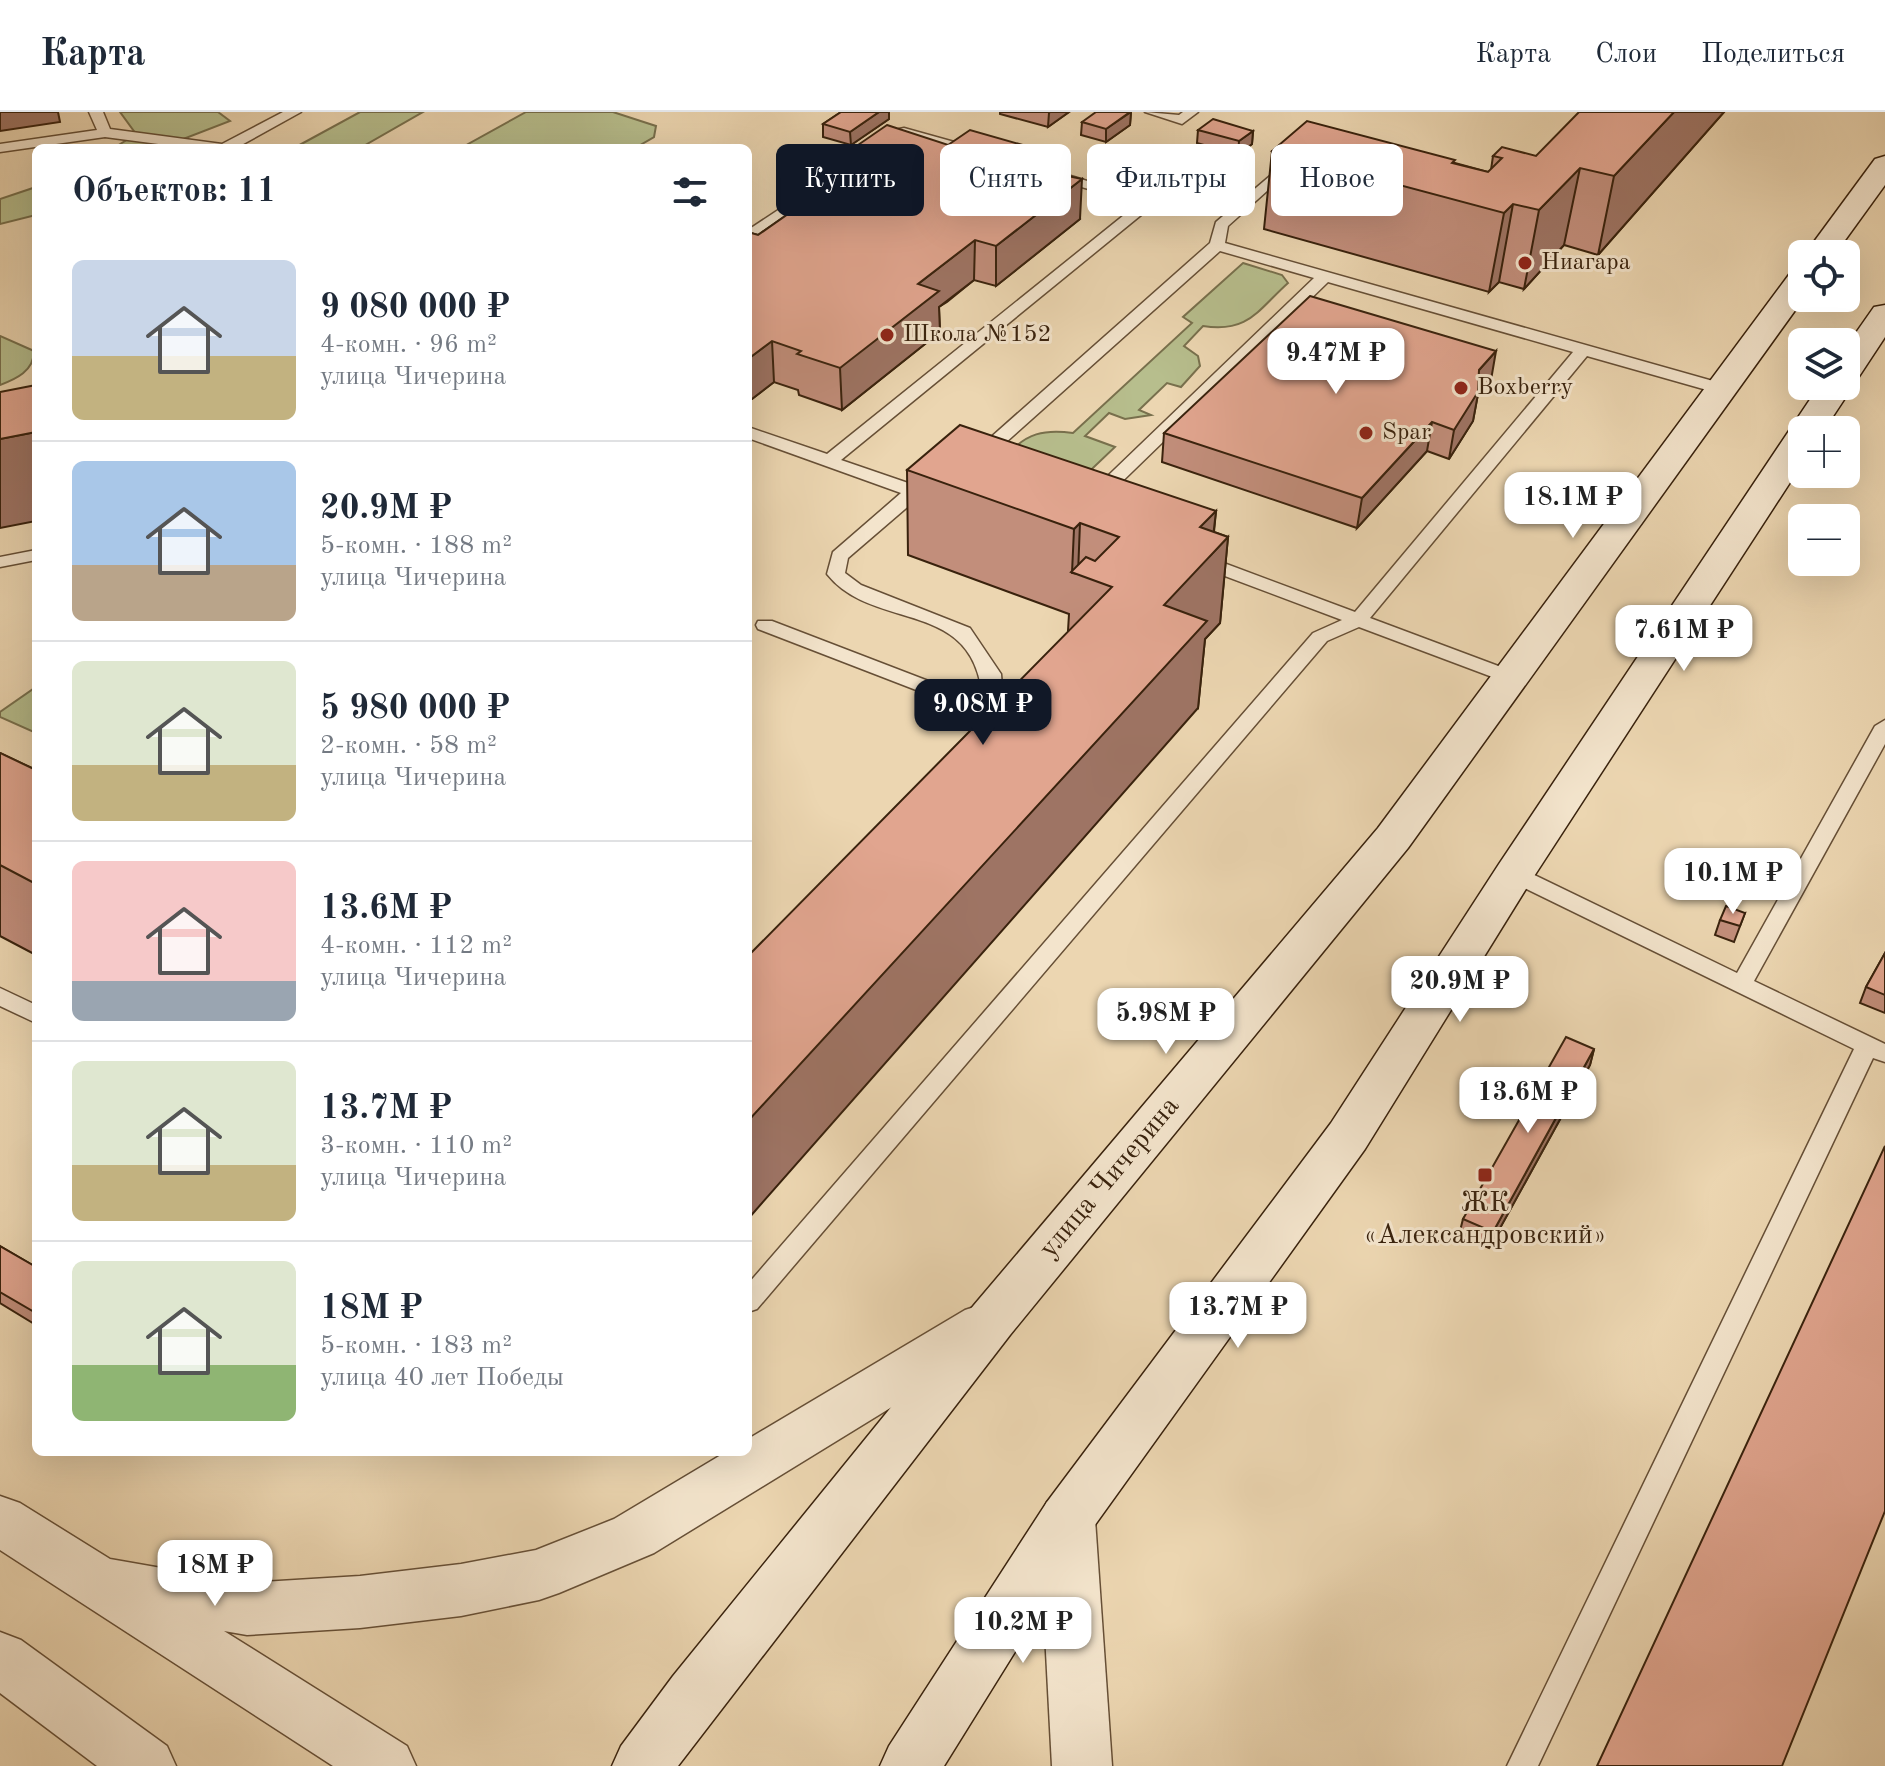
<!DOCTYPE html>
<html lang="ru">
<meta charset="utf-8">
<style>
body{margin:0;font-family:"Old Standard TT",serif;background:#f2f2f3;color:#1f2937;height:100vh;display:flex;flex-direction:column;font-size:30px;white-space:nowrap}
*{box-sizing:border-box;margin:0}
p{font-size:26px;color:#747a83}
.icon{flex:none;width:44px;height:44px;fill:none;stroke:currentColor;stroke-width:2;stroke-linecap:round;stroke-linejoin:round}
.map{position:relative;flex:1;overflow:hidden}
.drawer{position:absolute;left:32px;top:32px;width:720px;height:1312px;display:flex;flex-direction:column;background:#fff;border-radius:12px;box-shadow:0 8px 32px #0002}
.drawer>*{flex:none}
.hud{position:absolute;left:776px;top:32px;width:760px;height:72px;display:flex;gap:16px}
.tools{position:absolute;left:1788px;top:128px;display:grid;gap:16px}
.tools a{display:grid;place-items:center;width:72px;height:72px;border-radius:12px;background:#fff;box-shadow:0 8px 32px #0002;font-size:40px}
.price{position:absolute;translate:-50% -68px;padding:0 18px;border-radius:16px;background:#fff;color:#222;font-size:26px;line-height:52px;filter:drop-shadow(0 2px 4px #0008)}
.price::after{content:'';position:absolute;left:50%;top:48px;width:24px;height:18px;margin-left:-12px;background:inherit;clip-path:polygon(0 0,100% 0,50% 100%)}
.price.active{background:#111827;color:#fff}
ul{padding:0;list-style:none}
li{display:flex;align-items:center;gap:24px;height:200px;padding:0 40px}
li+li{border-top:2px solid #e0e1e3}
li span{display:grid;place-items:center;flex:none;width:224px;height:160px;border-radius:12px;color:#555}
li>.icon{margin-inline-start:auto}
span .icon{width:96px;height:96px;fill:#fffc;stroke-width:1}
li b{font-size:34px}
h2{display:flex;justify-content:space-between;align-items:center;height:96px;padding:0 40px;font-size:34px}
.chip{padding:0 28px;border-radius:12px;background:#fff;box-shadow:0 8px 32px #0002;font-size:28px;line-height:72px}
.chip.active{background:#111827;color:#fff}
header{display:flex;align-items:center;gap:48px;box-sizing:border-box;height:112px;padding:0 40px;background:#fff;border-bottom:2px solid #e0e1e3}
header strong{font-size:38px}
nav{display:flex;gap:44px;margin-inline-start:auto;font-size:28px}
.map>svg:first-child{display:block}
.green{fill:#b7be8d;stroke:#78704d;stroke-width:2}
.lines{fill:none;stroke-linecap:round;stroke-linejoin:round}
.service-casing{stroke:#664f36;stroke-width:3}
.tertiary-casing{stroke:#664f36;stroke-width:3}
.secondary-casing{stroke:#39220d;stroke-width:3}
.service{fill:#f3e4cc;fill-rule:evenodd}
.tertiary{fill:#f3e4cc;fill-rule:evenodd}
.secondary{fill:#f3e4cc;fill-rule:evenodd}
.wall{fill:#c28e7b;stroke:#39220d;stroke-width:2}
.shaded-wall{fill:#9e7464;stroke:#39220d;stroke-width:2}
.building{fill:#e1a58f;stroke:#39220d;stroke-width:2}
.poi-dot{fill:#8f2418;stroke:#f3e4cc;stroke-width:3}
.labels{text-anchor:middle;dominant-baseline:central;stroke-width:6;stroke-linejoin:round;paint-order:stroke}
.far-poi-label{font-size:24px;fill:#39220d;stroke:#f3e4cc;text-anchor:start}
.street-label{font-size:28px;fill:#39220d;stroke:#f3e4cc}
.poi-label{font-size:28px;fill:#39220d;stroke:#f3e4cc}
</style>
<header>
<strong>Карта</strong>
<nav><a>Карта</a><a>Слои</a><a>Поделиться</a></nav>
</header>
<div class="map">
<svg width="1885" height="1654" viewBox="0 0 1885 1654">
<rect width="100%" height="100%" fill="#ecd6b1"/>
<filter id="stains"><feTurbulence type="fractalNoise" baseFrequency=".0025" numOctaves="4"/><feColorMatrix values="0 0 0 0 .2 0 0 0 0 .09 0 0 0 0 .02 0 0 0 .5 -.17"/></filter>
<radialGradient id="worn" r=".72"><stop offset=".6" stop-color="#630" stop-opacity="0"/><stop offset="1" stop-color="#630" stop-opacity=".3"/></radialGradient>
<g class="green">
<path d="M120 0H218L230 9 160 36H114L136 22Z"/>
<path d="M360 0H423L360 36H294Z"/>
<path d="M526 0H613L656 14 654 25 635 36H461Z"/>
<path d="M36 75V103L0 112V87Z"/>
<path d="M1243 151 1282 163 1288 171C1257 199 1248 221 1203 214L1184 234 1198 244 1200 254 1181 275 1167 271 1139 298 1151 303 1125 307 1109 301 1085 324 1115 335 1075 373 1007 344C1025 321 1045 317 1073 321L1192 211 1183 205Z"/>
<path d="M0 224 34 239C34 259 16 267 0 273Z"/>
<path d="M36 575V621L0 605V600Z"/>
</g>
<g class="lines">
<defs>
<g id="service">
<path d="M89 0H103L110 17 222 32 283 0H301L236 36H189L105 25 0 40V32L97 18Z"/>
<path d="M1145 0 1179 3 1183 0H1198L1182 12Z"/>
<path d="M904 16 983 38 985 41 978 45 899 23V17Z"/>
<path d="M1291 46 1298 50 1296 53 1228 114 1225 131 1727 273 1729 277 1721 282 1587 244 1370 506 1517 561 1520 565 1517 569H1503L1359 515 1327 529 757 1197 748 1200V1172L1313 521 1342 508 1193 452 1190 448 1193 444H1205L1355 500 1573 240 1328 170 1101 390H1089L1086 386 1089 382 1314 166 1220 139 985 349H973L970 345 973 341 1210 131 1216 110Z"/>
<path d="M1054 59 1157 90 841 348 911 372 931 362 940 367 848 446 845 461 861 473 970 516 1001 562 1004 601 987 620 980 622 970 616 981 603 758 517 756 513 758 509H772L983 590C976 483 875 522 827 462L833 440 901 381 748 326V315L827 342 1139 91 1049 66V60Z"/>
<path d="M822 69 829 73 827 76 748 130V118Z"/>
<path d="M36 438V448L0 455V445Z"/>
<path d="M1885 608V632L1754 869 1885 932V950L1873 946 1538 1654H1507L1854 937 1506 767 1503 762 1506 757H1522L1737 861 1875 614Z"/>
<path d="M0 876 36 893V911L0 894Z"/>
</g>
<g id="tertiary">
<path d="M983 1192 1001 1198 1009 1213 1001 1228 654 1441 559 1481 539 1488 461 1504 360 1516 247 1523 224 1519 407 1634 416 1654H333L0 1438V1384L20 1391 110 1447 247 1471 360 1464 461 1452 536 1438 614 1407 726 1340H748V1327L965 1198Z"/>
<path d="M1067 1383 1087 1390 1095 1407 1112 1654H1052L1039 1407 1047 1390Z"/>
<path d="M0 1520 21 1528 167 1634 176 1654H97L0 1581Z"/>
</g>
<g id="secondary">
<path d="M1885 44V73L1835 142H1805L1875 47Z"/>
<path d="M1802 158 1804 186 1408 736 1010 1223 678 1654H612L621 1634 673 1564 974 1193 1378 716 1791 160Z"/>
<path d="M1885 193V225L1858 266 1849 268 1853 274 1824 318H1802V352L1529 772 1365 1037 1087 1424 944 1654H880L889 1634 1047 1390 1331 1011 1499 752 1819 274H1846V235L1874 195Z"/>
</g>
</defs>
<use href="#service" class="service-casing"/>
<use href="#tertiary" class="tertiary-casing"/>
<use href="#secondary" class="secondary-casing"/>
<use href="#service" class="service"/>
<use href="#tertiary" class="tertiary"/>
<use href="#secondary" class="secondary"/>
</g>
<g class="wall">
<path d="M841 0H889V7L851 33 823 25V12Z"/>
<path d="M1000 0H1069L1048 15 1000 2Z"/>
<path d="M1131 0 1130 13 1106 30 1081 23 1082 10Z"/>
<path d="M1724 0 1598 143 1564 133 1524 177 1499 170 1489 180 1264 117 1272 39 1455 51 1488 60 1491 58 1493 44H1536Z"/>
<path d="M1198 18 1253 19 1252 32 1238 43 1197 31Z"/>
<path d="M948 33 1033 56 1080 107 996 174 974 168 947 190 939 195 940 220 842 298 799 283 798 278 774 270 748 290V120L758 123 798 95 797 75Z"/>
<path d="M1491 268 1478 282 1473 309 1449 347 1427 339 1357 416 1162 350 1164 321Z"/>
<path d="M907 358 1216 399 1214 420 1228 425 1220 511 1205 527 1198 596 1068 519 1069 502 908 443Z"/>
<path d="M0 641 36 658V843L0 824Z"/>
<path d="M1745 801 1734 830 1715 823 1720 808Z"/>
<path d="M1885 841V901L1860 891 1866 875Z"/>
<path d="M1594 937 1590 953 1489 1136 1459 1123 1463 1107Z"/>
<path d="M0 1134 36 1155V1213L0 1191Z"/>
</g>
<g class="shaded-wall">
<path d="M0 0H58L60 10 0 19Z"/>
<path d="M879 0H889V7L851 33 850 20Z"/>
<path d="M1050 0H1069L1048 15 1049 1Z"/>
<path d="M1131 0 1130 13 1106 30V17Z"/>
<path d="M1674 0H1724L1598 143 1614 64Z"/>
<path d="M1253 19 1252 32 1238 43 1239 29Z"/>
<path d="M1033 36 1032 74 1012 52Z"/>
<path d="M1580 56 1564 133 1524 177 1539 98Z"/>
<path d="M1082 67 1080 107 996 174V134Z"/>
<path d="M1513 92 1499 170 1489 180 1504 101Z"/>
<path d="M975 128 974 168 939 195 940 220 842 298 840 256 918 172Z"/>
<path d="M772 229 774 270 748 290V247Z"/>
<path d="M1496 239 1491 268 1478 282 1473 309 1449 347 1454 318 1479 258Z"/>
<path d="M1432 310 1427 339 1357 416 1362 386Z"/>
<path d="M36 320V409L0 416V327Z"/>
<path d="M1216 399 1211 443 1228 425 1220 511 1205 527 1198 596 748 1107V1009L1164 493 1200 415Z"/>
<path d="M1080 411 1078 462 1072 461 1074 417Z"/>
<path d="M1594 937 1590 953 1489 1136 1493 1120Z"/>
</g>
<g class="building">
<path d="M841 0H879L850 20 823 12Z"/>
<path d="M1096 0H1130L1106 17 1082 10Z"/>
<path d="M1579 0H1674L1614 64 1580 56 1539 98 1513 92 1504 101 1272 39 1307 9 1455 48 1452 51 1488 60 1502 46 1493 44 1502 35 1536 44Z"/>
<path d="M1213 7 1253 19 1239 29 1198 18Z"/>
<path d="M887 13 948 33 970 18 1033 36 1012 52 1082 67 996 134 975 128 918 172 939 179 840 256 797 242 801 239 772 229 748 247V120L758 123 818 81 797 75Z"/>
<path d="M1310 184 1496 239 1479 258 1478 280 1454 318 1432 310 1362 386 1164 321Z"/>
<path d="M36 273V320L0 327V280Z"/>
<path d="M960 313 1216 399 1200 415 1228 425 1164 493 1207 509 748 1009V844L1112 475 1071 460 1086 445 1095 449 1119 425 1080 411 1074 417 907 358Z"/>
<path d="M0 641 36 658V772L0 753Z"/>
<path d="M1726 794 1745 801 1740 814 1720 808Z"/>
<path d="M1885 841V883L1866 875Z"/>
<path d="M1566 925 1594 937 1493 1120 1463 1107Z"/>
<path d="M1885 1034V1399L1782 1654H1597Z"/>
<path d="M0 1134 36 1155V1201L0 1180Z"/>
</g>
<g class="poi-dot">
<circle cx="1525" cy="151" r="8"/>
<circle cx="887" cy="223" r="8"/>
<circle cx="1461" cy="276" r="8"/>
<circle cx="1366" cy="321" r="8"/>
<rect x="1477" y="1055" width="16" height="16" rx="4"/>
</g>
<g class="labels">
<g class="far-poi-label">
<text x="1541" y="151">Ниагара</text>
<text x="903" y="223">Школа №152</text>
<text x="1477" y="276">Boxberry</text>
<text x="1382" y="321">Spar</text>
</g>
<g class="street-label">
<text transform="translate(1110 1066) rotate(-50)">улица Чичерина</text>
</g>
<g class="poi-label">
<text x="1485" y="1092">ЖК<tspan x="1485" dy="32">«Александровский»</tspan></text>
</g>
</g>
<rect width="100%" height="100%" filter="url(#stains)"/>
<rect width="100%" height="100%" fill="url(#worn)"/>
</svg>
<div class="tools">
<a><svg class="icon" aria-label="locate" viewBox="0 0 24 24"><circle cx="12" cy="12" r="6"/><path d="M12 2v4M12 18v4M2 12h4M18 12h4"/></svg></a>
<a><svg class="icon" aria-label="layers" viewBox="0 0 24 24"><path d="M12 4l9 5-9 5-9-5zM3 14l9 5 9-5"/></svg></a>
<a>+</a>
<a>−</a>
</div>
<b class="price" style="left:1336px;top:284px">9.47M ₽</b>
<b class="price" style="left:1573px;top:428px">18.1M ₽</b>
<b class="price" style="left:1684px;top:561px">7.61M ₽</b>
<b class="price active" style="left:983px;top:635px">9.08M ₽</b>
<b class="price" style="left:1733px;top:804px">10.1M ₽</b>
<b class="price" style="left:1460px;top:912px">20.9M ₽</b>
<b class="price" style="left:1166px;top:944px">5.98M ₽</b>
<b class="price" style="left:1528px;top:1023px">13.6M ₽</b>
<b class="price" style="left:1238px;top:1238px">13.7M ₽</b>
<b class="price" style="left:215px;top:1496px">18M ₽</b>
<b class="price" style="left:1023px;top:1553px">10.2M ₽</b>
<div class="hud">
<a class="chip active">Купить</a>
<a class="chip">Снять</a>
<a class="chip">Фильтры</a>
<a class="chip">Новое</a>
</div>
<section class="drawer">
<h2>Объектов: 11<svg class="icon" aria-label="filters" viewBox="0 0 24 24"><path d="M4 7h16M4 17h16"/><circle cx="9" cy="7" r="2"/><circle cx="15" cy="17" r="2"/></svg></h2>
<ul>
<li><span style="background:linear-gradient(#c9d6e8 60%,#c2b280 0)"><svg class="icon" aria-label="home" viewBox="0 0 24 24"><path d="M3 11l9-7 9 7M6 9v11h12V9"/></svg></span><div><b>9 080 000 ₽</b><p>4-комн. · 96 m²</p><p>улица Чичерина</p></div></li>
<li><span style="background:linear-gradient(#a9c7e8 65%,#b9a48a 0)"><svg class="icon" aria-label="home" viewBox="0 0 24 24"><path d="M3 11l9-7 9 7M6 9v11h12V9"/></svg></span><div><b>20.9M ₽</b><p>5-комн. · 188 m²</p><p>улица Чичерина</p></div></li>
<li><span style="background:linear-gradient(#dfe7d0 65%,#c2b280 0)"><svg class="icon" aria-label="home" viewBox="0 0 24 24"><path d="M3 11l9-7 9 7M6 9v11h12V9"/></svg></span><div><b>5 980 000 ₽</b><p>2-комн. · 58 m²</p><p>улица Чичерина</p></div></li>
<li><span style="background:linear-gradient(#f6c9c9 75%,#9aa5b1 0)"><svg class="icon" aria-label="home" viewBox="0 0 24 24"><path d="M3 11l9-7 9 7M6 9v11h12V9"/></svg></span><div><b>13.6M ₽</b><p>4-комн. · 112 m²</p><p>улица Чичерина</p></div></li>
<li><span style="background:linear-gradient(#dfe7d0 65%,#c2b280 0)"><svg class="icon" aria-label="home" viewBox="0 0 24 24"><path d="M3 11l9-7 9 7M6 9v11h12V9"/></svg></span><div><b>13.7M ₽</b><p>3-комн. · 110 m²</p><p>улица Чичерина</p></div></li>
<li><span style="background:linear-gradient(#dfe7d0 65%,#8fb573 0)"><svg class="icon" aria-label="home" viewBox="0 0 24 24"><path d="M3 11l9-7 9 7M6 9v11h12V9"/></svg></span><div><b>18M ₽</b><p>5-комн. · 183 m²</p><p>улица 40 лет Победы</p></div></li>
</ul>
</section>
</div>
